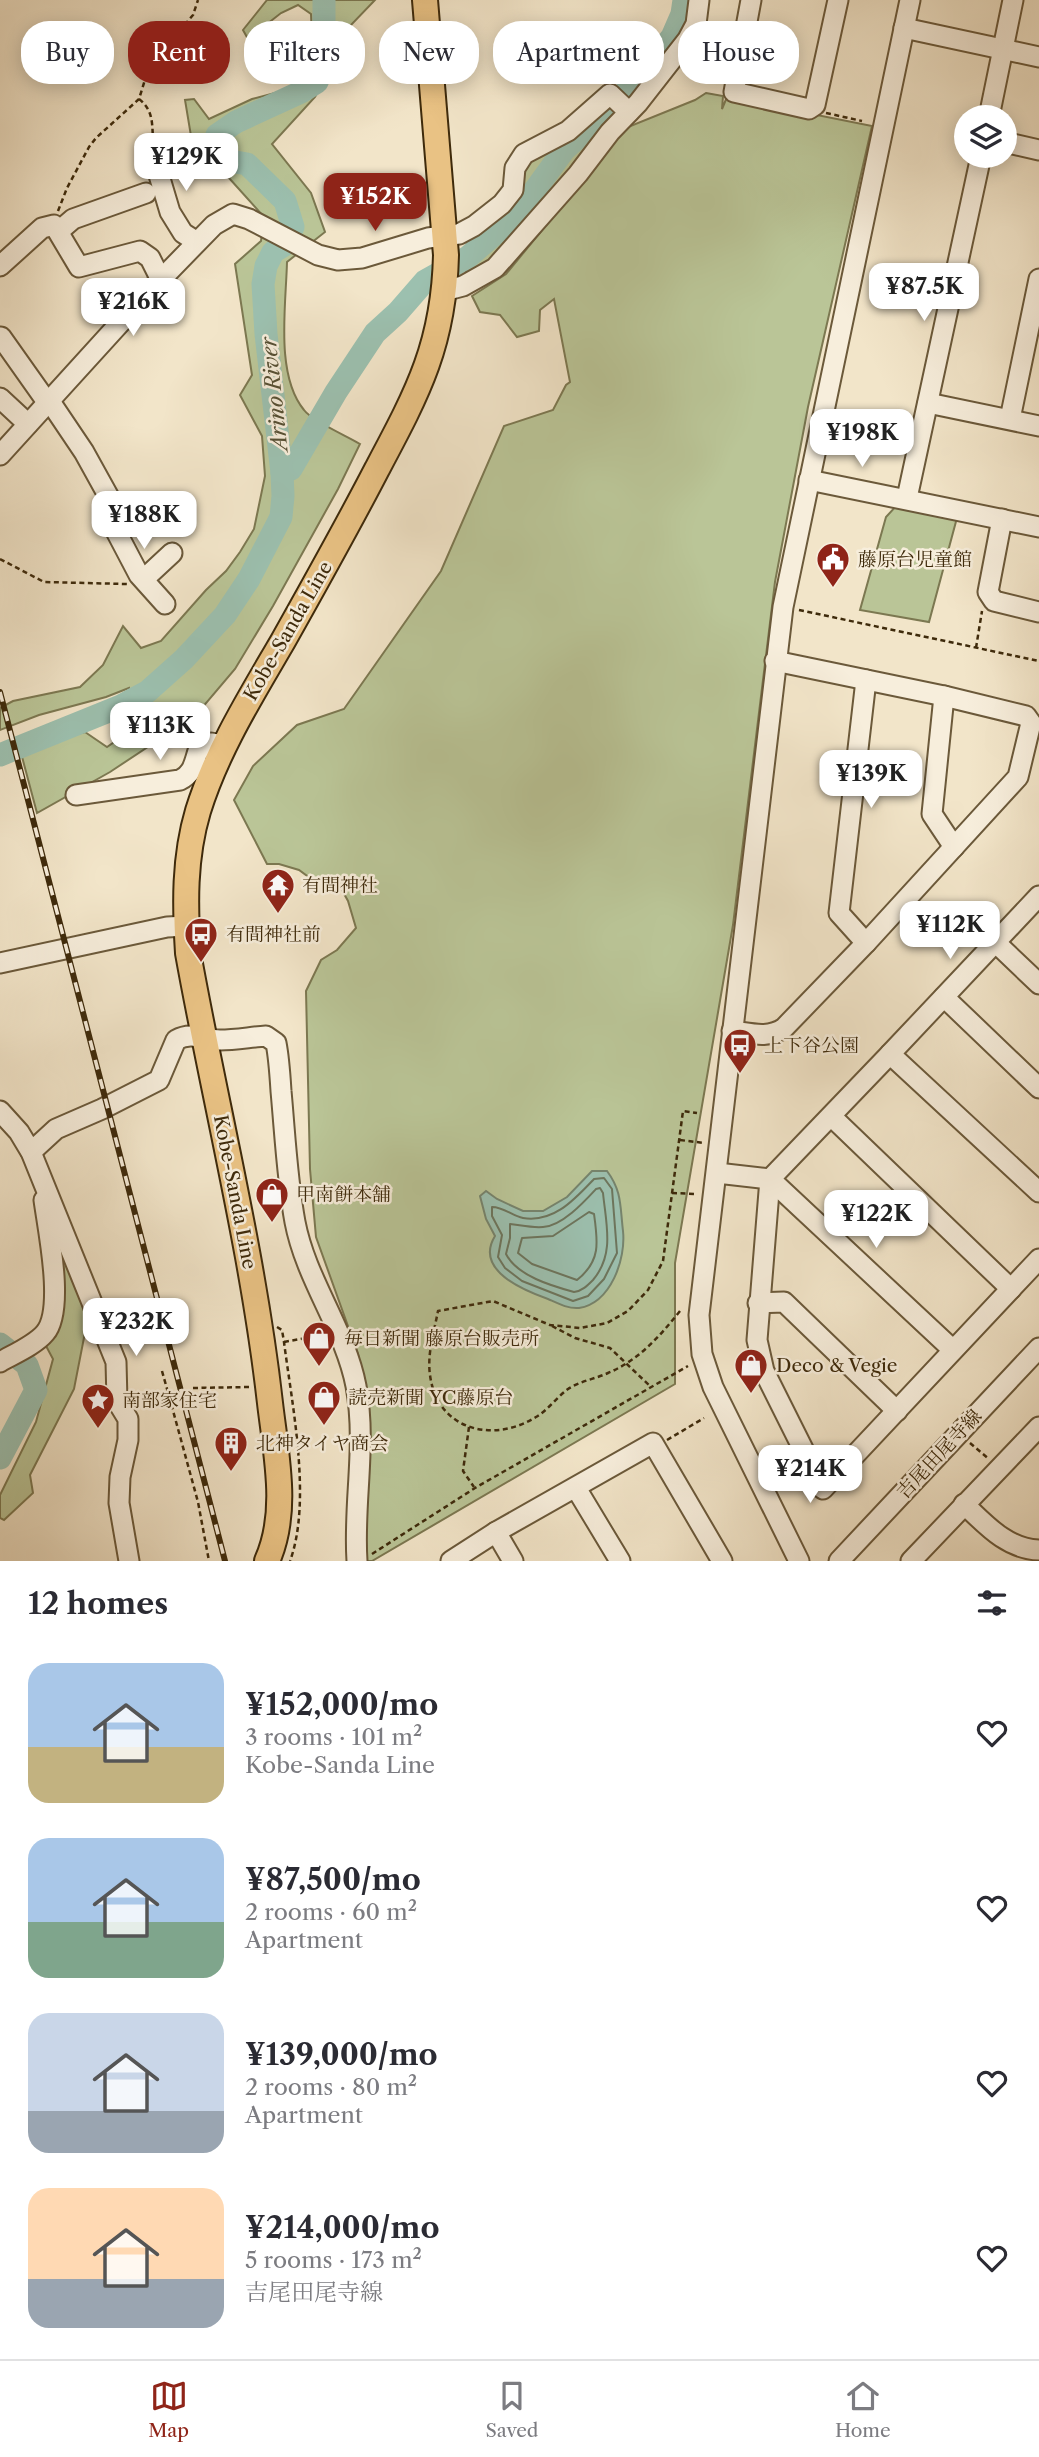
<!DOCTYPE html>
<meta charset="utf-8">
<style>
body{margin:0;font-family:"Libre Caslon Text","Noto Serif JP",serif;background:#f2f2f3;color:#2b2b33;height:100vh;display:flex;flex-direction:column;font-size:26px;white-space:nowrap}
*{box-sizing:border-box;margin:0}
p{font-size:23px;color:#7c7c81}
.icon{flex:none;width:38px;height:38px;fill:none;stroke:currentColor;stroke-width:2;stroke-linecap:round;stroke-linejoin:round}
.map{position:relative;height:1561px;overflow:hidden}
.details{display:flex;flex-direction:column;background:#fff;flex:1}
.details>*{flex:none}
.guide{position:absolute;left:21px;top:21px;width:998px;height:63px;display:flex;gap:14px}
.tools{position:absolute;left:954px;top:105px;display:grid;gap:14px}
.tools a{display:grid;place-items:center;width:63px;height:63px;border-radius:50%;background:#fff;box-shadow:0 4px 18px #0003;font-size:35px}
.price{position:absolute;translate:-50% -60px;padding:0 16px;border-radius:14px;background:#fff;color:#222;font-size:23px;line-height:46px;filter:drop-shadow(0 2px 4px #0008)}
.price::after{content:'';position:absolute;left:50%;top:42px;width:21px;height:16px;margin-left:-10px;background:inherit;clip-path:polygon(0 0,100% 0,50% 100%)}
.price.selected{background:#8f2418;color:#fff}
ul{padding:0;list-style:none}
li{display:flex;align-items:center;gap:21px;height:175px;padding:0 28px}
li span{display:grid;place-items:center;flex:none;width:196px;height:140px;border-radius:21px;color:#555}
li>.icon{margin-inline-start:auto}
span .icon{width:84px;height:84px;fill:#fffc;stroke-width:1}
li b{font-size:30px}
h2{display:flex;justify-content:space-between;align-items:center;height:84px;padding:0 28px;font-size:30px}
.tag{padding:0 24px;border-radius:28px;background:#fff;box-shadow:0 4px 18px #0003;font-size:24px;line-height:63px}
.tag.selected{background:#8f2418;color:#fff}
.menu{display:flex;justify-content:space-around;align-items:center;height:98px;border-top:2px solid #e1e1e2;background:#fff;font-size:19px;color:#7c7c81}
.menu a{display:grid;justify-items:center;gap:4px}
.menu .selected{color:#8f2418}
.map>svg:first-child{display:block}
.green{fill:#bac597;stroke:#7c7851;stroke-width:2}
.water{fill:#9cc0af;stroke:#76846d;stroke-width:2}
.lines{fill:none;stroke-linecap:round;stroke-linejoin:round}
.shore{stroke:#6d755d;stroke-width:2}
.river{stroke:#9cc0af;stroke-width:23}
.minor-casing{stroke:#6b593a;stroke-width:23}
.major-casing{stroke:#3e2a0b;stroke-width:28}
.path{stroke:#3e2a0b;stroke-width:2.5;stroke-dasharray:5 3.5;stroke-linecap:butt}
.minor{stroke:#f7eedc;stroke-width:19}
.major{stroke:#e9c284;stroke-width:24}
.rail-casing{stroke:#3e2a0b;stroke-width:6}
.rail{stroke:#f7eedc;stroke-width:3.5;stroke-dasharray:10;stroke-linecap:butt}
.labels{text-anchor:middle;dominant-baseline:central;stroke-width:5;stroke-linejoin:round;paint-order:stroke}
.poi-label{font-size:19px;fill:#3e2a0b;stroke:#f7eedc;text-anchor:start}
.street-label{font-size:19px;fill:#3e2a0b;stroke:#f7eedc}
.water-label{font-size:21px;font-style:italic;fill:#565034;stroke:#f7eedc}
</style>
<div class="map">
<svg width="1039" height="1561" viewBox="0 0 1039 1561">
<rect width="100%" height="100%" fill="#f2e5c9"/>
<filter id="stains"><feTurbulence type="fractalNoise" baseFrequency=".00286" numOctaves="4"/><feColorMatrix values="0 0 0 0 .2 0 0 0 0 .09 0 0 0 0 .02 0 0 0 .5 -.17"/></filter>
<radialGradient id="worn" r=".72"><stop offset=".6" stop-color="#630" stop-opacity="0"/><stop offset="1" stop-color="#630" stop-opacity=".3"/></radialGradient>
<g class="green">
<path d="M267 0H375L349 27 339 56 315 97 272 144 311 193 325 232 287 262C286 305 275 375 304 410 312 421 347 436 360 444L338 489 273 606 235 669 196 715 110 772 37 813 21 753 39 744 85 732 107 747 137 726 132 712 129 688 106 697 39 715 0 730V708L13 701 80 687 103 665 123 626 141 648 161 641 206 590 226 571 240 552 254 529 265 476 262 436 240 395 252 375 235 264 261 241 264 217 220 168 203 164 192 142 185 100 194 99 209 119 252 99 294 88 312 38 311 14 298 5 281 13 248 39 243 30Z"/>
<path d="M706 93 723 96 722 109 727 97 872 126 808 407 775 582 733 925 675 1263V1384L372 1561H364L369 1405 358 1354 316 1237 310 1169 306 991 321 960 337 950 356 928 348 901 338 883 310 878 299 870 279 864H267L234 800 253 766 297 725 344 709 441 571 504 426 553 410 566 385 570 382 554 299 540 310 539 331 517 337 500 315 480 312 472 296 506 274 567 200 618 131 695 100Z"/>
<path d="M607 128 492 264 466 273 467 235 527 161 554 147 569 158 597 131Z"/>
<path d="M898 504 958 514 929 622 860 610 886 517Z"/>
<path d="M52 1214 89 1312 74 1389 30 1475 33 1493 4 1520 0 1518V1495L36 1422 53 1359 45 1344Z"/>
</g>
<path class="water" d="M592 1171H607C622 1191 620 1206 623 1231 626 1259 611 1303 579 1308 568 1309 557 1303 548 1299 523 1290 474 1270 495 1236L486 1219 480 1196 486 1191 497 1199 523 1211H543L567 1197Z"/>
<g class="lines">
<g class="shore">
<path d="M604 1178 612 1189 617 1253 604 1279 588 1296 573 1301 522 1281 505 1268 498 1257 502 1235 492 1216V1207C504 1207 512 1216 523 1218 554 1223 575 1199 594 1179Z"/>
<path d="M600 1188 603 1193C606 1224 615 1254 593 1280 587 1286 582 1291 574 1292 552 1286 517 1276 506 1254L510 1238V1224C520 1225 531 1228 543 1227 562 1226 584 1202 596 1189Z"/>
<path d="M589 1212 594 1214C598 1242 601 1261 577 1280L532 1264 518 1253 522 1238 553 1236Z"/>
</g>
<g class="river">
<path d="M282 473 291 469 336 392 375 333 398 312 425 281 468 257 497 232 524 205 564 150 609 110 652 62 672 37 682 14 684 0"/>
<path d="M0 755 121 706 147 692 184 659 225 615 249 579 281 517 283 496 282 473 266 334 263 284 266 266 273 252 283 246 293 227 285 201 247 164 219 159 213 145 217 135 236 122 301 92 317 82 321 72 324 43V0"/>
<path d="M0 1344 27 1365 36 1390 0 1458"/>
</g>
<defs>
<g id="minor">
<path d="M751 0 734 92 809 109 815 105 838 0"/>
<path d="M904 28 1039 57"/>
<path d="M989 117 1013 0"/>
<path d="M1004 142 1039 150"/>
<path d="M153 155 170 212 183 233 197 242"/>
<path d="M59 231 73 219 146 193"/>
<path d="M0 266 42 228 54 225 79 267 140 251 150 258 161 280"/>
<path d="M444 291 463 286 495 268 578 174 610 132 638 103 688 39 696 24 699 0"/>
<path d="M1 337 47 402"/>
<path d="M0 398 28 424"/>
<path d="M49 400 84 452 110 499 107 514 139 575 165 604"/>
<path d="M928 403 1039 426"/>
<path d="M1010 419 1039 279"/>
<path d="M0 455 141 300 214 225 233 214 249 219 318 255 338 260 362 258 428 238 459 234 474 226 502 204 513 190 515 168 524 154 568 131 610 94 629 112"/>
<path d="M809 480 1039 527"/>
<path d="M907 498 981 156"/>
<path d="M1002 519 988 592 994 601 1039 612"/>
<path d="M144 579 172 553"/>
<path d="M866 680 839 913 866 943"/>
<path d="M944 696 932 814 954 847"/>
<path d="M76 795 180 780C193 774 194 763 198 751L211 743 224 745"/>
<path d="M995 942 1039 984"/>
<path d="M0 963 167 927 187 926"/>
<path d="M944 997 1039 1088"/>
<path d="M732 1031C750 1033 768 1039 784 1028L866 943 1018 777 1031 723 1026 716 944 696 775 661"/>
<path d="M890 1054 1039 896"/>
<path d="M0 1111 19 1132 31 1152 116 1362 117 1401 128 1419V1440L120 1477 119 1503 129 1561"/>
<path d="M832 1117 1011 1289"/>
<path d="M31 1152 56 1129 102 1109 159 1080 176 1040C192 1031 204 1040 220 1040 235 1040 251 1037 266 1036L276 1043C279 1058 280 1075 281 1091 285 1134 287 1179 295 1222 306 1280 345 1329 356 1386 367 1445 353 1503 357 1561"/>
<path d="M717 1173 770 1179 890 1054 1039 1192"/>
<path d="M770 1179 757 1340 764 1371 823 1489 1039 1259"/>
<path d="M770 1179 953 1350"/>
<path d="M758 1303 784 1302 897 1411"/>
<path d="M0 1362C14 1354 35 1345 45 1333 65 1310 48 1230 44 1200"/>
<path d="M576 1488 620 1561"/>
<path d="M964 1504C986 1525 1007 1549 1039 1550"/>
<path d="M496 1532 513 1561"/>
<path d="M451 1561 496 1532 653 1443 722 1561"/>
<path d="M799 1561 713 1387 702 1354 699 1315 783 607 910 0"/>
<path d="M839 1561 1039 1348"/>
<path d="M911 1561 1039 1427"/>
</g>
<path id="major" d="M267 1561C289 1512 276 1455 270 1403 253 1252 215 1103 188 953 185 905 184 858 198 811 217 750 251 696 283 641 315 584 347 527 377 469 418 392 444 344 446 255L425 0"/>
</defs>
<use href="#minor" class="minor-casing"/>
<use href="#major" class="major-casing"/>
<g class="path">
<path d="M139 99C153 110 152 122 153 139"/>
<path d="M826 113 862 121"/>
<path d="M58 211 67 188 89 147 96 138 139 99 149 67 193 15 198 0"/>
<path d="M0 559 44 582 127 584"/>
<path d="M799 610 1039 661"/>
<path d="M976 648 982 611"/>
<path d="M680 1140 704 1143"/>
<path d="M672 1193 696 1194"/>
<path d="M136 1224 140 1223"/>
<path d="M680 1311C659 1337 639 1360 608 1373 595 1379 580 1381 568 1389 557 1397 548 1410 536 1417 493 1444 437 1430 430 1375 427 1354 434 1332 438 1311L493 1301 550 1325 580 1328 607 1323 628 1311 648 1290 663 1261 683 1111 697 1113"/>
<path d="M552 1326 575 1338 610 1348 651 1387"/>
<path d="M277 1327 282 1330 284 1342C292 1405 312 1501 290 1561"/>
<path d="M284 1342 322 1335"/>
<path d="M162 1371 169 1396"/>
<path d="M193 1388 249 1387"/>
<path d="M176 1392 169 1396 198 1502 209 1561"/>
<path d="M469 1427 463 1471 474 1487"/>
<path d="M667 1440 704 1418"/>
<path d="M970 1443 989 1459"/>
<path d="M372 1554 475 1488 688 1366"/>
</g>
<use href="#minor" class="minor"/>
<use href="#major" class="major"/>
<defs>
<path id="rail" d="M0 692 225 1561"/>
</defs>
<use href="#rail" class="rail-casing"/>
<use href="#rail" class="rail"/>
</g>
<defs>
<symbol id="civic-pin" viewBox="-11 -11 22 30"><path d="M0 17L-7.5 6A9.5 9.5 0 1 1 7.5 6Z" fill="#8f2418" stroke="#f7eedc"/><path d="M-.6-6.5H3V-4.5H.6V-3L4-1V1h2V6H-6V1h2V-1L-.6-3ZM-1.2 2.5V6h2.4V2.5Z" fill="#fff"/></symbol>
<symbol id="temple-pin" viewBox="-11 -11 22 30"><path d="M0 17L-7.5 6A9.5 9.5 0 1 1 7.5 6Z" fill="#8f2418" stroke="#f7eedc"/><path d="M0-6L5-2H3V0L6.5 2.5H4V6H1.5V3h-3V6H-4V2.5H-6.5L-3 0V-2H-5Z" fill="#fff"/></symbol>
<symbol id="bus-pin" viewBox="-11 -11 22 30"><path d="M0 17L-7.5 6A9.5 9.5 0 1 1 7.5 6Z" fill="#8f2418" stroke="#f7eedc"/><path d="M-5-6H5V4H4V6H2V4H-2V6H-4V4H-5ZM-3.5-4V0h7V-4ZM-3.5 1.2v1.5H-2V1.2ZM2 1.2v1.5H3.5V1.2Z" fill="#fff"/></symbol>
<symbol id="shop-pin" viewBox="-11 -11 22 30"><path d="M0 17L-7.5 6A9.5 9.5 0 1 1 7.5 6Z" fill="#8f2418" stroke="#f7eedc"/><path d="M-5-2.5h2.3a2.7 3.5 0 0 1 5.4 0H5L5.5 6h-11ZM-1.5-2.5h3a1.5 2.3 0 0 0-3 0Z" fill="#fff"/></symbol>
<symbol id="sight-pin" viewBox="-11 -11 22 30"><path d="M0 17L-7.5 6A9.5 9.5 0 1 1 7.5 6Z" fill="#8f2418" stroke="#f7eedc"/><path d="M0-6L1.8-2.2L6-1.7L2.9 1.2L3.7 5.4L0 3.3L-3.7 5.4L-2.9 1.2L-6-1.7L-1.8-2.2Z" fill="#fff"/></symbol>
<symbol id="building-pin" viewBox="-11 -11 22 30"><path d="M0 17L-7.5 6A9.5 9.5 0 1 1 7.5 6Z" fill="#8f2418" stroke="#f7eedc"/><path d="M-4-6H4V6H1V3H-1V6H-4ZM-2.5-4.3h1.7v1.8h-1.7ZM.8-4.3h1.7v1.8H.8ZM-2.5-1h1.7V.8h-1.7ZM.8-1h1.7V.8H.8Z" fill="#fff"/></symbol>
</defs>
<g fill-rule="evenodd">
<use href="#civic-pin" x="814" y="540" width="38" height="52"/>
<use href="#temple-pin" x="259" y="866" width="38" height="52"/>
<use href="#bus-pin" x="182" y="915" width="38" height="52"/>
<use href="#bus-pin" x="721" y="1026" width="38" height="52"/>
<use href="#shop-pin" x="253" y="1175" width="38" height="52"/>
<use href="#shop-pin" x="300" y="1319" width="38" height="52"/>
<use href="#shop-pin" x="732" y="1346" width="38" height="52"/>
<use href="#shop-pin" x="305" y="1378" width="38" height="52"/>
<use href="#sight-pin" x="79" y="1381" width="38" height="52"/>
<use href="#building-pin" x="212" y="1424" width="38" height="52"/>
</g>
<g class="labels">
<g class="poi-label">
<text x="858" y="559">藤原台児童館</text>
<text x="302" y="885">有間神社</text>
<text x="226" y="934">有間神社前</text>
<text x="764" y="1045">上下谷公園</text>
<text x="296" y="1194">甲南餅本舗</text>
<text x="344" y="1338">毎日新聞 藤原台販売所</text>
<text x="776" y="1365">Deco &amp; Vegie</text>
<text x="348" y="1397">読売新聞 YC藤原台</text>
<text x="122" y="1400">南部家住宅</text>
<text x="256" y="1443">北神タイヤ商会</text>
</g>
<g class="street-label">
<text transform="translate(288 631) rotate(-60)">Kobe-Sanda Line</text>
<text transform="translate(235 1192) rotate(79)">Kobe-Sanda Line</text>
<text transform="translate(939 1454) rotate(-47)">吉尾田尾寺線</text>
</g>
<g class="water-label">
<text transform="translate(274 394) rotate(-96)">Arino River</text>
</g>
</g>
<rect width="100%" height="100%" filter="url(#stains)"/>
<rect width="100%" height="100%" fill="url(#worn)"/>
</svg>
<div class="tools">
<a><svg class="icon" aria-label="layers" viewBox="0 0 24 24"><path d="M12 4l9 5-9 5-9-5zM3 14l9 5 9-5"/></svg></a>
</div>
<b class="price" style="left:186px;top:193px">¥129K</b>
<b class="price selected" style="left:375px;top:233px">¥152K</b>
<b class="price" style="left:924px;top:323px">¥87.5K</b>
<b class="price" style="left:133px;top:338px">¥216K</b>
<b class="price" style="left:862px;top:469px">¥198K</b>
<b class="price" style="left:144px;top:551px">¥188K</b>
<b class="price" style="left:160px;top:762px">¥113K</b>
<b class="price" style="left:871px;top:810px">¥139K</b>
<b class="price" style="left:950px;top:961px">¥112K</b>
<b class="price" style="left:876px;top:1250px">¥122K</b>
<b class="price" style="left:136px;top:1358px">¥232K</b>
<b class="price" style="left:810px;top:1505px">¥214K</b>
<div class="guide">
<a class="tag">Buy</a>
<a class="tag selected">Rent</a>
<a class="tag">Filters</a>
<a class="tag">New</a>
<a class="tag">Apartment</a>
<a class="tag">House</a>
</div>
</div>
<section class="details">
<h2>12 homes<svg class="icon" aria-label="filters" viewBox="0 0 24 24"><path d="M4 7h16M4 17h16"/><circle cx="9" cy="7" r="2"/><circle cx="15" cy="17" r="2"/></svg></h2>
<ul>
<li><span style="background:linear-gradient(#a9c7e8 60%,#c2b280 0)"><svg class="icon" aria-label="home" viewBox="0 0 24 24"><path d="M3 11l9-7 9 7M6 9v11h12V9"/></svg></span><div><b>¥152,000/mo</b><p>3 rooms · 101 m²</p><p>Kobe-Sanda Line</p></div><svg class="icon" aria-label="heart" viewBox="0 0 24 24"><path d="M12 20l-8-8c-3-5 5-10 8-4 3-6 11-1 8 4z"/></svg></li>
<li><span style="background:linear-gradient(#a9c7e8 60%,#7fa58c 0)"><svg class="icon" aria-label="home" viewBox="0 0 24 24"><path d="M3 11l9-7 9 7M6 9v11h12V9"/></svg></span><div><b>¥87,500/mo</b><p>2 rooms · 60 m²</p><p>Apartment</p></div><svg class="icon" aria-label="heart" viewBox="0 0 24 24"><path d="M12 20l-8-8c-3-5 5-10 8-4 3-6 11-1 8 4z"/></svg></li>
<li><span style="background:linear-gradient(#c9d6e8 70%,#9aa5b1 0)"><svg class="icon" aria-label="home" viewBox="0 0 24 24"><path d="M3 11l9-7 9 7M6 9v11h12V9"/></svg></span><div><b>¥139,000/mo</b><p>2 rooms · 80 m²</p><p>Apartment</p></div><svg class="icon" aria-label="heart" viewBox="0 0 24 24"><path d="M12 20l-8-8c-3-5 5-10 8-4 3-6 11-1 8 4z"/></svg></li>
<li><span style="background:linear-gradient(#ffd9b3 65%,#9aa5b1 0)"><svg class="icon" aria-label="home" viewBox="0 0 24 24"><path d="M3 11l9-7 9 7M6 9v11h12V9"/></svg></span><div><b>¥214,000/mo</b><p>5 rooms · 173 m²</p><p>吉尾田尾寺線</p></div><svg class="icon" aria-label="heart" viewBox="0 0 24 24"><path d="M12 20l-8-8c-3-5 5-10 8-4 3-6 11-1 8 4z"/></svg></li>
</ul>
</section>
<nav class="menu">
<a class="selected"><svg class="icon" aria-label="map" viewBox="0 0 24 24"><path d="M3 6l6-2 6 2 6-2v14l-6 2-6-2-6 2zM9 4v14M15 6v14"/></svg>Map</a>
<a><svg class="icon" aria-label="saved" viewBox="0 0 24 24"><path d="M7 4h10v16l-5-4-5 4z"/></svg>Saved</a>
<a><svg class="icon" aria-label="home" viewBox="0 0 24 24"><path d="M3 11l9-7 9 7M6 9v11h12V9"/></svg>Home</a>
</nav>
